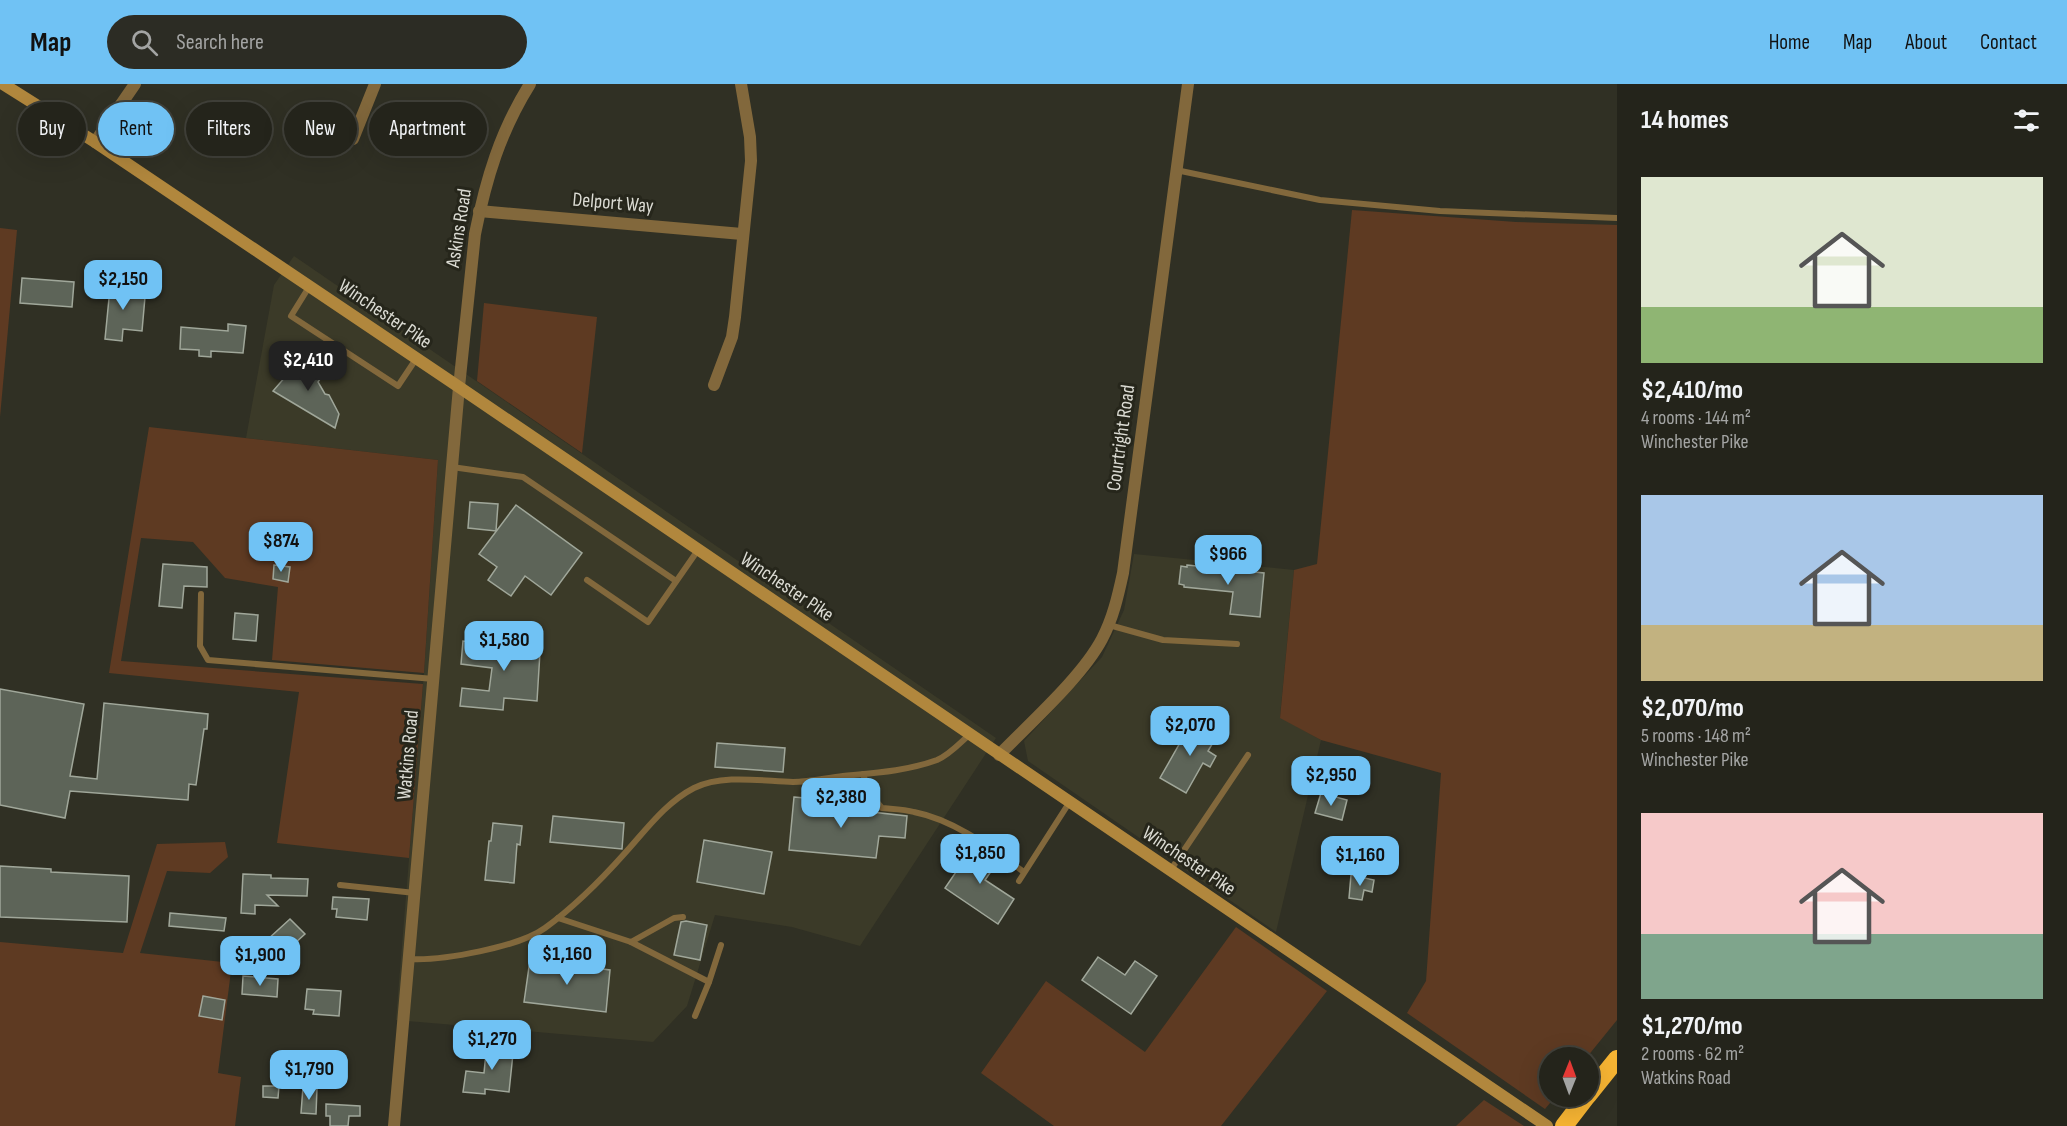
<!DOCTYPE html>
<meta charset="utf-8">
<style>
body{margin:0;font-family:"Sofia Sans Condensed",sans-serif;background:#2c2c24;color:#f1f3f6;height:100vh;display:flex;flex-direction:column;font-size:22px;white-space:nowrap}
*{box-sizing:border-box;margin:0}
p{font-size:20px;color:#a3a4a3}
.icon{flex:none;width:33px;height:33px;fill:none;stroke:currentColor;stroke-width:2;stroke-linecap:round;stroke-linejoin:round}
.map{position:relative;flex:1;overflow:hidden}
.panel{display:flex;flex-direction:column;background:#24241b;width:450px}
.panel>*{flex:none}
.guide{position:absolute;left:18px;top:18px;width:570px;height:54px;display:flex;gap:12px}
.needle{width:39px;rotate:1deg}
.fabs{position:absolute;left:1539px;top:963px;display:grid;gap:12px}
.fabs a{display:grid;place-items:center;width:60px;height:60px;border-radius:50%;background:#24241b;box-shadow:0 6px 24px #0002,0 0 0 2px #41413a;font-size:30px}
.price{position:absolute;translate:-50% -51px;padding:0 14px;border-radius:12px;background:#70c2f4;color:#111;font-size:20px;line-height:39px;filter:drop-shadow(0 2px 3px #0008)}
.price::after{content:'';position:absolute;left:50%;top:36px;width:18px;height:14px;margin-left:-9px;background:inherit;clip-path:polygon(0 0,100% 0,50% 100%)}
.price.selected{background:#222;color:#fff}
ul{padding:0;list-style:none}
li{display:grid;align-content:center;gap:12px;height:318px;padding:0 24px}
li span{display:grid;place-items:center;height:186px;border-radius:0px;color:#555}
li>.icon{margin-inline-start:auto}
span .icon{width:108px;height:108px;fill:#fffc;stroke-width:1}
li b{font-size:26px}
h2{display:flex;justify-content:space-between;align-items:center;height:72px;padding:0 24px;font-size:26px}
.tag{padding:0 21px;border-radius:27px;background:#24241b;box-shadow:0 6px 24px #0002,0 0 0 2px #41413a;font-size:21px;line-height:54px}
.tag.selected{background:#70c2f4;color:#111}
header{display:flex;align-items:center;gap:36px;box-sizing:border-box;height:84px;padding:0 30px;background:#70c2f4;color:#111}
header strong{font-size:28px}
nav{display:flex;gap:33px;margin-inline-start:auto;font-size:21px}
.search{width:420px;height:54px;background:#2c2c24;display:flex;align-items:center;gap:15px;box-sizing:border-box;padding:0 21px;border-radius:33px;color:#a3a4a3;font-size:22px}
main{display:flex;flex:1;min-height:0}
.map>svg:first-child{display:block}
.built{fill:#3b3a28}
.green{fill:#5e3a22}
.building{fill:#5d6458;stroke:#a0a79a;stroke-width:1.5}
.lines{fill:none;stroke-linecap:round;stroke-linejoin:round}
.service{stroke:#82683c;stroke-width:6}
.minor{stroke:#82683c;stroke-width:12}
.tertiary{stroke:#82683c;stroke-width:12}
.secondary{stroke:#b1873d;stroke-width:12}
.motorway{stroke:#f6b433;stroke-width:18}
.labels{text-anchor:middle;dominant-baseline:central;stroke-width:6;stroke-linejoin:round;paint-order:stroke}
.street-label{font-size:20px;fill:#dbdbd3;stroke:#26261b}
</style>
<header>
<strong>Map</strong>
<div class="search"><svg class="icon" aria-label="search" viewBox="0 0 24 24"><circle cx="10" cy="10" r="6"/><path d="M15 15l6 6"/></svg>Search here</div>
<nav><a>Home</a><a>Map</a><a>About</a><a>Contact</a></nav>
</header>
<main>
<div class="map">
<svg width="1617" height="1042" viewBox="0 0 1617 1042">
<rect width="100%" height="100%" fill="#303024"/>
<g class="built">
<path d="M294 172 996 654 860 862 792 843 715 831 687 922 653 958 396 936 424 589 438 376 246 354 274 201Z"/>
<path d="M1134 470 1294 486 1280 633 1321 656 1276 848 1028 677 1024 657 1102 573 1124 526Z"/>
</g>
<g class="green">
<path d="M1352 126 1516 138 1617 141V936L1587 973 1550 974V1012L1555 1013 1545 1025 1407 929 1426 897 1441 689 1321 656 1280 634 1294 486 1317 480Z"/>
<path d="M0 144 17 146 0 333Z"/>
<path d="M484 219 597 233 582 369 477 297Z"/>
<path d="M149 343 438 376 424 589 272 576 278 503 225 494 193 458 141 454 121 577 423 600 409 774 277 759 299 608 109 589Z"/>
<path d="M225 758 228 773 210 789 167 787 140 869 232 879 218 989 241 993 235 1042H0V858L123 869 157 760Z"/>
<path d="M1236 843 1327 907 1221 1042H1054L981 989 1046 897 1145 968Z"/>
<path d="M1484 1016 1524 1042H1456Z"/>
</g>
<g class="building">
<path d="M22 194 74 198 72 223 20 219Z"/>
<path d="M111 194 126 196 125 212 145 213 142 247 123 245 122 257 105 255Z"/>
<path d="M228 240 246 242 243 269 211 267V273L199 272V266L180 265 181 243 228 247Z"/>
<path d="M306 269 320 295 318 298 325 310 329 311 339 330 335 344 273 307Z"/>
<path d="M470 418 498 420 496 447 468 444Z"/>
<path d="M516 421 582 469 551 511 525 492 511 512 488 496 497 483 479 470Z"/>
<path d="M163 480 207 483V503L184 502 182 524 159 522Z"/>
<path d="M274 481 290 483 288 498 273 495Z"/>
<path d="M1187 481 1264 489 1260 533 1230 530 1233 508 1184 503V501L1179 500 1181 482 1187 483Z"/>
<path d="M235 529 258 531 256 557 233 555Z"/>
<path d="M517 549 541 552 537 617 504 614 503 626 460 622 462 604 489 607 492 584 461 580 463 557 515 563Z"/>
<path d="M0 605 84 620 70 692 97 695 104 619 208 630 207 645H204L196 701 189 700 188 716 70 707 65 734 0 721Z"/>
<path d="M1193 636 1218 650 1208 667 1216 672 1210 683 1203 679 1186 709 1160 694Z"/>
<path d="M717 659 785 664 783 688 715 683Z"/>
<path d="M1321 709 1347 716 1342 736 1315 729Z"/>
<path d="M794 713 837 717 836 724 907 732 905 754 879 752 876 774 789 766Z"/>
<path d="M553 732 624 739 622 765 550 758Z"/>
<path d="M493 739 522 742 520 761 517 760 514 799 485 796 489 757H491Z"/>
<path d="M1358 753 1374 756 1372 769 1356 766Z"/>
<path d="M704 756 772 768 764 810 697 798Z"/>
<path d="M975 760 999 776 985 796 1014 815 998 840 945 804Z"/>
<path d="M0 782 51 785V788L129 792 127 838 0 833Z"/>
<path d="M243 790 271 791V794L308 795 307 812 267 811 278 822 255 821V830L241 829Z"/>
<path d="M1351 791 1374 796 1372 808 1364 806 1362 816 1349 814Z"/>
<path d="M333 813 369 815 367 836 336 833 337 825H332Z"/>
<path d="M170 829 226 834 224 847 169 842Z"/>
<path d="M290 835 305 850 282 871 267 856Z"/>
<path d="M686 837 707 841 700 876 674 871 681 838Z"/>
<path d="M1098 873 1125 891 1135 877 1157 892 1131 930 1082 896Z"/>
<path d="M530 876 610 886 606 928 524 918Z"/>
<path d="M243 892 278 895 277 913 242 910Z"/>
<path d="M307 905 341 907 339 932 313 930 314 926 305 925Z"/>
<path d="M203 912 225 916 222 936 199 932Z"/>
<path d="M487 958 514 960 509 1008 485 1005V1010L463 1008 466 987 484 989Z"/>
<path d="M263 1002H279L278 1014 263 1013Z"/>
<path d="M303 1003 317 1004 316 1030 301 1029Z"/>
<path d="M326 1020 360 1022V1032H349L348 1042H330V1032H326Z"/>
</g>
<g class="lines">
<g class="service">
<path d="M1176 86 1320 116 1440 127 1617 134"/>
<path d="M309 203 291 232 398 302 416 275"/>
<path d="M452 383 523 393 676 497"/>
<path d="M587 496 648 538 698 466"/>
<path d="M201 510 200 562 208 576 434 595"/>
<path d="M1109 541 1163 556 1237 560"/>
<path d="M863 690 870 710 882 724C892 725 904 725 914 728 955 736 992 765 1024 788"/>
<path d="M1170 787 1248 671"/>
<path d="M1019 797 1069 719"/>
<path d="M340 801 415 809"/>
<path d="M558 834 631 858 674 834 683 833"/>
<path d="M631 858 709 898 721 861"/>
<path d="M409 875C442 877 519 863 545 844 574 823 601 796 625 769 646 746 665 719 694 704 723 690 761 697 793 698 809 698 826 694 843 692 874 689 907 687 937 676 949 671 959 660 969 651"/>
<path d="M695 932 709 898"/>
</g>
<g class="minor">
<path d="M353 55 375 0"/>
<path d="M95 58 135 0"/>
<path d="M479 127 742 150"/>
<path d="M714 301 732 253 735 233 751 77 750 53 741 0"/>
<path d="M459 303 475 150C486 95 500 48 530 0"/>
<path d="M999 671C1030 639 1082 593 1102 555 1113 534 1118 512 1123 489L1188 0"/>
</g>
<path class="tertiary" d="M394 1042 459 303"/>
<path class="secondary" d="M3 0 95 58 459 303 1547 1042"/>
<g class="motorway">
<path d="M1588 1011 1617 975"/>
<path d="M1564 1042 1587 1012"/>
</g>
</g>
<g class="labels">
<g class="street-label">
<text transform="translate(613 119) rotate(5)">Delport Way</text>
<text transform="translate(459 144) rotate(-81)">Askins Road</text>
<text transform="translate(385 230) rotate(34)">Winchester Pike</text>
<text transform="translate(1121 354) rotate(-82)">Courtright Road</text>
<text transform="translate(787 503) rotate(34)">Winchester Pike</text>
<text transform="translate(408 671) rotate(-85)">Watkins Road</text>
<text transform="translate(1189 777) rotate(34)">Winchester Pike</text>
</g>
</g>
</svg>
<div class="fabs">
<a><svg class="needle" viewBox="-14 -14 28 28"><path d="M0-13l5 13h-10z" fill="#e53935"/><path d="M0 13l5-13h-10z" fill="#a3a4a3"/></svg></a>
</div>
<b class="price" style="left:123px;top:227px">$2,150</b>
<b class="price selected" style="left:308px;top:308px">$2,410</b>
<b class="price" style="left:281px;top:489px">$874</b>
<b class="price" style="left:1228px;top:502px">$966</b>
<b class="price" style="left:504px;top:588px">$1,580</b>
<b class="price" style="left:1190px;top:673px">$2,070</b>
<b class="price" style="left:1331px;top:723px">$2,950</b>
<b class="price" style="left:841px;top:745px">$2,380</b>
<b class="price" style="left:980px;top:801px">$1,850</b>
<b class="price" style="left:1360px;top:803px">$1,160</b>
<b class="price" style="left:567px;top:902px">$1,160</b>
<b class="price" style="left:260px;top:903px">$1,900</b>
<b class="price" style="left:492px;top:987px">$1,270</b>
<b class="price" style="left:309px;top:1017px">$1,790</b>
<div class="guide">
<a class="tag">Buy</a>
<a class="tag selected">Rent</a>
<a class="tag">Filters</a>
<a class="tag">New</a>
<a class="tag">Apartment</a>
</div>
</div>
<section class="panel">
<h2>14 homes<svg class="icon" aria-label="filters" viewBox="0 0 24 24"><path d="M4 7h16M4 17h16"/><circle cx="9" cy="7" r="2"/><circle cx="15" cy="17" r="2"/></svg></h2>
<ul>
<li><span style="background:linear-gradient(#dfe7d0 70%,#8fb573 0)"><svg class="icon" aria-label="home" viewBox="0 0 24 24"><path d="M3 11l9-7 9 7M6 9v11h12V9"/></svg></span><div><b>$2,410/mo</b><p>4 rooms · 144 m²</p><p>Winchester Pike</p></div></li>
<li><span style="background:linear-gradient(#a9c7e8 70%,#c2b280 0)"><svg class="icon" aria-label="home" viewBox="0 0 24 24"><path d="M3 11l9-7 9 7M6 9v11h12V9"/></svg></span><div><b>$2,070/mo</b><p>5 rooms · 148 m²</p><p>Winchester Pike</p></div></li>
<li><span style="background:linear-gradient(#f6c9c9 65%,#7fa58c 0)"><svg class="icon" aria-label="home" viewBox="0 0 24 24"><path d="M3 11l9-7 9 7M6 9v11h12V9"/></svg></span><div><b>$1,270/mo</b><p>2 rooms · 62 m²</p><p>Watkins Road</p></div></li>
</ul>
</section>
</main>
